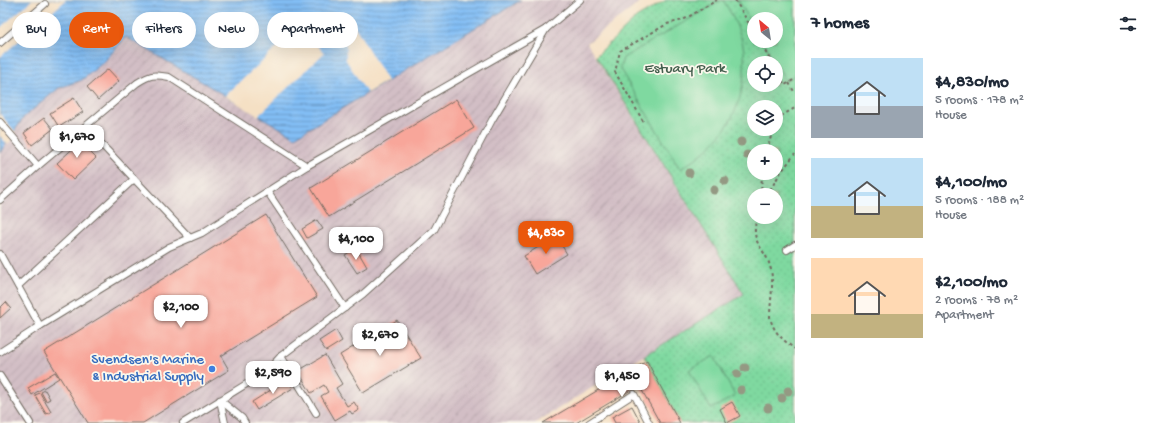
<!DOCTYPE html>
<meta charset="utf-8">
<style>
body{margin:0;font-family:"Gochi Hand",sans-serif;background:#f2f2f3;color:#1f2937;height:100vh;display:flex;flex-direction:column;font-size:15px;white-space:nowrap}
*{box-sizing:border-box;margin:0}
p{font-size:13px;color:#747a83}
.icon{flex:none;width:22px;height:22px;fill:none;stroke:currentColor;stroke-width:2;stroke-linecap:round;stroke-linejoin:round}
.map{position:relative;flex:1;overflow:hidden}
.side{display:flex;flex-direction:column;background:#fff;width:360px}
.side>*{flex:none}
.top-card{position:absolute;left:12px;top:12px;width:380px;height:36px;display:flex;gap:8px}
.needle{width:26px;rotate:330deg}
.controls{position:absolute;left:747px;top:12px;display:grid;gap:8px}
.controls a{display:grid;place-items:center;width:36px;height:36px;border-radius:50%;background:#fff;box-shadow:0 4px 16px #0002;font-size:20px}
.price{position:absolute;translate:-50% -34px;padding:0 9px;border-radius:8px;background:#fff;color:#222;font-size:13px;line-height:26px;filter:drop-shadow(0 1px 2px #0008)}
.price::after{content:'';position:absolute;left:50%;top:24px;width:12px;height:9px;margin-left:-6px;background:inherit;clip-path:polygon(0 0,100% 0,50% 100%)}
.price.active{background:#ea580c;color:#fff}
ul{padding:0;list-style:none}
li{display:flex;align-items:center;gap:12px;height:100px;padding:0 16px}
li span{display:grid;place-items:center;flex:none;width:112px;height:80px;border-radius:0px;color:#555}
li>.icon{margin-inline-start:auto}
span .icon{width:48px;height:48px;fill:#fffc;stroke-width:1}
li b{font-size:17px}
h2{display:flex;justify-content:space-between;align-items:center;height:48px;padding:0 16px;font-size:17px}
.pill{padding:0 14px;border-radius:18px;background:#fff;box-shadow:0 4px 16px #0002;font-size:14px;line-height:36px}
.pill.active{background:#ea580c;color:#fff}
main{display:flex;flex:1;min-height:0}
.map>svg:first-child{display:block}
.industrial{fill:url(#industrial-furrows)}
.grass{fill:url(#grass-dots);stroke:#558266;fill-rule:evenodd}
.garden{fill:#7fd9a0;stroke:#558266}
.water{fill:url(#water-rules);stroke:#567490}
.pier{fill:#f5e0c4}
.building{fill:#f8a69a}
.lines{fill:none;stroke-linecap:round;stroke-linejoin:round}
.lane-casing{stroke:#726a61;stroke-width:8}
.path{stroke:#726a61;stroke-width:2;stroke-dasharray:3 3;stroke-linecap:butt}
.lane{stroke:#fff;stroke-width:6}
.tree{fill:#949983}
.shop-dot{fill:#3f7fe0;stroke:#fbf7ec;stroke-width:1.5}
.labels{text-anchor:middle;dominant-baseline:central;stroke-width:3.5;stroke-linejoin:round;paint-order:stroke}
.park-label{font-size:15px;fill:#445f4e;stroke:#fbf7ec}
.shop-label{font-size:15px;fill:#366cbe;stroke:#fbf7ec;text-anchor:end}
</style>
<main>
<div class="map">
<svg width="795" height="423" viewBox="0 0 795 423">
<defs>
<pattern id="industrial-furrows" width="10" height="10" patternUnits="userSpaceOnUse"><rect width="10" height="10" fill="#d2bec5"/><path d="M-1 1l2-2M0 10L10 0M9 11l2-2" fill="none" stroke="#b4a3a9"/></pattern>
<pattern id="grass-dots" width="8" height="8" patternUnits="userSpaceOnUse"><rect width="8" height="8" fill="#7fd9a0"/><path d="M2 2h.1M6 6h.1" fill="none" stroke="#6eba8a" stroke-width="1.8" stroke-linecap="round"/></pattern>
<pattern id="water-rules" width="6" height="5" patternUnits="userSpaceOnUse"><rect width="6" height="5" fill="#82bdf4"/><path d="M0 2.5h6" fill="none" stroke="#6b9ac6"/></pattern>
</defs>
<rect width="100%" height="100%" fill="#fbf7ec"/>
<filter id="ink" filterUnits="userSpaceOnUse"><feTurbulence type="fractalNoise" baseFrequency=".025" numOctaves="2"/><feDisplacementMap in="SourceGraphic" scale="8" xChannelSelector="R" yChannelSelector="G"/><feConvolveMatrix kernelMatrix="1 2 1 2 8 2 1 2 1" color-interpolation-filters="sRGB"/></filter>
<filter id="wash" filterUnits="userSpaceOnUse"><feTurbulence type="fractalNoise" baseFrequency=".012" numOctaves="4" result="noise"/><feDisplacementMap in="SourceGraphic" scale="16" xChannelSelector="R" yChannelSelector="G"/><feGaussianBlur stdDeviation="0.9" result="paint"/><feColorMatrix in="noise" values="0 0 0 0 0 0 0 0 0 0 0 0 0 0 0 0 0 1.4 0 .05"/><feComposite in="paint" operator="in"/></filter>
<g filter="url(#wash)">
<rect width="100%" height="100%" fill="#f5e0c4"/>
<path class="industrial" d="M521 0H643L587 43 744 294 535 423H0V153L24 117 59 88 82 80 105 61 126 37 295 137Z"/>
<path class="grass" d="M666 0H795V423H680L644 356 744 294 596 56 636 18ZM754 19H776V41H754ZM754 63H776V85H754ZM754 107H776V129H754ZM754 151H776V173H754ZM754 195H776V217H754Z"/>
<g class="garden">
<path d="M722 0H723C732 14 739 28 743 45 745 54 744 65 744 75 740 119 716 147 680 169L620 69 623 58Z"/>
<path d="M738 0H795V75L786 81 763 41H776V19H754V27Z"/>
<path d="M714 356 735 396 711 409 689 370Z"/>
</g>
<path class="water" d="M0 0H521L295 137 126 37 105 61 82 80 59 88 24 117 0 153Z"/>
<g class="pier">
<path d="M32 0H66L0 57V28Z"/>
<path d="M354 25 387 81 367 93 346 60V30Z"/>
<path d="M300 26 324 53 258 116 225 96Z"/>
<path d="M0 114 16 133 8 145 0 136Z"/>
</g>
<g id="blocks">
<g class="building">
<path d="M108 69 119 81 98 100 87 87Z"/>
<path d="M74 98 83 112 59 127 50 113Z"/>
<path d="M456 99 474 128 329 217 311 188Z"/>
<path d="M44 118 53 129 32 145 24 133Z"/>
<path d="M83 135 91 143 86 148 96 158 73 180 57 163 80 142 78 140Z"/>
<path d="M266 215 317 297 221 356 229 370 143 423H88L44 352Z"/>
<path d="M317 220 323 229 307 238 302 229Z"/>
<path d="M556 236 567 254 535 274 524 256Z"/>
<path d="M356 248 367 267 357 273 345 255Z"/>
<path d="M6 302 11 308 0 318V308Z"/>
<path d="M397 320 421 358 363 393 340 355Z"/>
<path d="M336 330 342 341 326 351 319 341Z"/>
<path d="M325 355 342 384 336 388 347 406 354 402 359 410 352 414 350 411 335 420 321 396 328 392 324 385 311 393 298 371Z"/>
<path d="M647 361 680 423H660L639 385 576 423H543Z"/>
<path d="M55 372 59 378 32 395 28 388Z"/>
<path d="M288 379 293 388 257 410 252 402Z"/>
<path d="M45 390 50 399 46 401 41 392Z"/>
<path d="M40 393 51 412 46 414 35 395Z"/>
<path d="M732 402 740 416 727 423 720 409Z"/>
<path d="M632 406 641 423H615L612 417Z"/>
</g>
</g>
</g>
<g filter="url(#ink)">
<use href="#blocks" fill-opacity="0" stroke="#726a61" stroke-width="1"/>
<g class="lines">
<defs>
<g id="lane">
<path d="M0 43 45 4"/>
<path d="M0 122 38 166"/>
<path d="M85 127 190 238"/>
<path d="M307 166 546 29 580 0"/>
<path d="M267 191 345 308"/>
<path d="M0 200 38 166 137 83C150 75 153 74 169 77L307 166 202 233 169 247 40 326 0 254"/>
<path d="M787 250 795 245"/>
<path d="M18 286 134 179"/>
<path d="M0 352 40 326"/>
<path d="M281 356 316 413"/>
<path d="M0 376 30 423"/>
<path d="M220 400 242 418 245 423"/>
<path d="M220 400 225 423"/>
<path d="M183 423 266 372 281 356 363 294 434 230 492 120 546 29"/>
<path d="M589 423 634 394 649 423"/>
</g>
</defs>
<use href="#lane" class="lane-casing"/>
<g class="path">
<path d="M735 0 754 32"/>
<path d="M759 41 772 63"/>
<path d="M776 70 785 85 795 79"/>
<path d="M789 83 795 93"/>
<path d="M776 119 795 108"/>
<path d="M643 121 615 72 620 51 667 24 683 20 717 0"/>
<path d="M767 151 773 129"/>
<path d="M761 195 762 173"/>
<path d="M767 195 781 172 795 154"/>
<path d="M757 217C749 246 766 246 771 270 774 285 770 301 770 317 773 332 783 340 795 349"/>
</g>
<use href="#lane" class="lane"/>
</g>
<g class="tree">
<circle cx="741" cy="142" r="4.5"/>
<circle cx="747" cy="155" r="4.5"/>
<circle cx="689" cy="173" r="4.5"/>
<circle cx="725" cy="181" r="4.5"/>
<circle cx="714" cy="190" r="4.5"/>
<circle cx="745" cy="368" r="4.5"/>
<circle cx="737" cy="374" r="4.5"/>
<circle cx="741" cy="390" r="4.5"/>
<circle cx="788" cy="391" r="4.5"/>
<circle cx="782" cy="398" r="4.5"/>
<circle cx="768" cy="408" r="4.5"/>
</g>
</g>
<circle class="shop-dot" cx="212" cy="369" r="4"/>
<g class="labels">
<g class="park-label">
<text x="685" y="69">Estuary Park</text>
</g>
<g class="shop-label">
<text x="204" y="360">Svendsen's Marine<tspan x="204" dy="17">&amp; Industrial Supply</tspan></text>
</g>
</g>
</svg>
<div class="controls">
<a><svg class="needle" viewBox="-14 -14 28 28"><path d="M0-13l5 13h-10z" fill="#e53935"/><path d="M0 13l5-13h-10z" fill="#747a83"/></svg></a>
<a><svg class="icon" aria-label="locate" viewBox="0 0 24 24"><circle cx="12" cy="12" r="6"/><path d="M12 2v4M12 18v4M2 12h4M18 12h4"/></svg></a>
<a><svg class="icon" aria-label="layers" viewBox="0 0 24 24"><path d="M12 4l9 5-9 5-9-5zM3 14l9 5 9-5"/></svg></a>
<a>+</a>
<a>−</a>
</div>
<b class="price" style="left:77px;top:159px">$1,670</b>
<b class="price active" style="left:546px;top:255px">$4,830</b>
<b class="price" style="left:356px;top:261px">$4,100</b>
<b class="price" style="left:181px;top:329px">$2,100</b>
<b class="price" style="left:380px;top:357px">$2,670</b>
<b class="price" style="left:273px;top:395px">$2,590</b>
<b class="price" style="left:622px;top:398px">$1,450</b>
<div class="top-card">
<a class="pill">Buy</a>
<a class="pill active">Rent</a>
<a class="pill">Filters</a>
<a class="pill">New</a>
<a class="pill">Apartment</a>
</div>
</div>
<section class="side">
<h2>7 homes<svg class="icon" aria-label="filters" viewBox="0 0 24 24"><path d="M4 7h16M4 17h16"/><circle cx="9" cy="7" r="2"/><circle cx="15" cy="17" r="2"/></svg></h2>
<ul>
<li><span style="background:linear-gradient(#bfe0f5 60%,#9aa5b1 0)"><svg class="icon" aria-label="home" viewBox="0 0 24 24"><path d="M3 11l9-7 9 7M6 9v11h12V9"/></svg></span><div><b>$4,830/mo</b><p>5 rooms · 178 m²</p><p>House</p></div></li>
<li><span style="background:linear-gradient(#bfe0f5 60%,#c2b280 0)"><svg class="icon" aria-label="home" viewBox="0 0 24 24"><path d="M3 11l9-7 9 7M6 9v11h12V9"/></svg></span><div><b>$4,100/mo</b><p>5 rooms · 188 m²</p><p>House</p></div></li>
<li><span style="background:linear-gradient(#ffd9b3 70%,#c2b280 0)"><svg class="icon" aria-label="home" viewBox="0 0 24 24"><path d="M3 11l9-7 9 7M6 9v11h12V9"/></svg></span><div><b>$2,100/mo</b><p>2 rooms · 78 m²</p><p>Apartment</p></div></li>
</ul>
</section>
</main>
